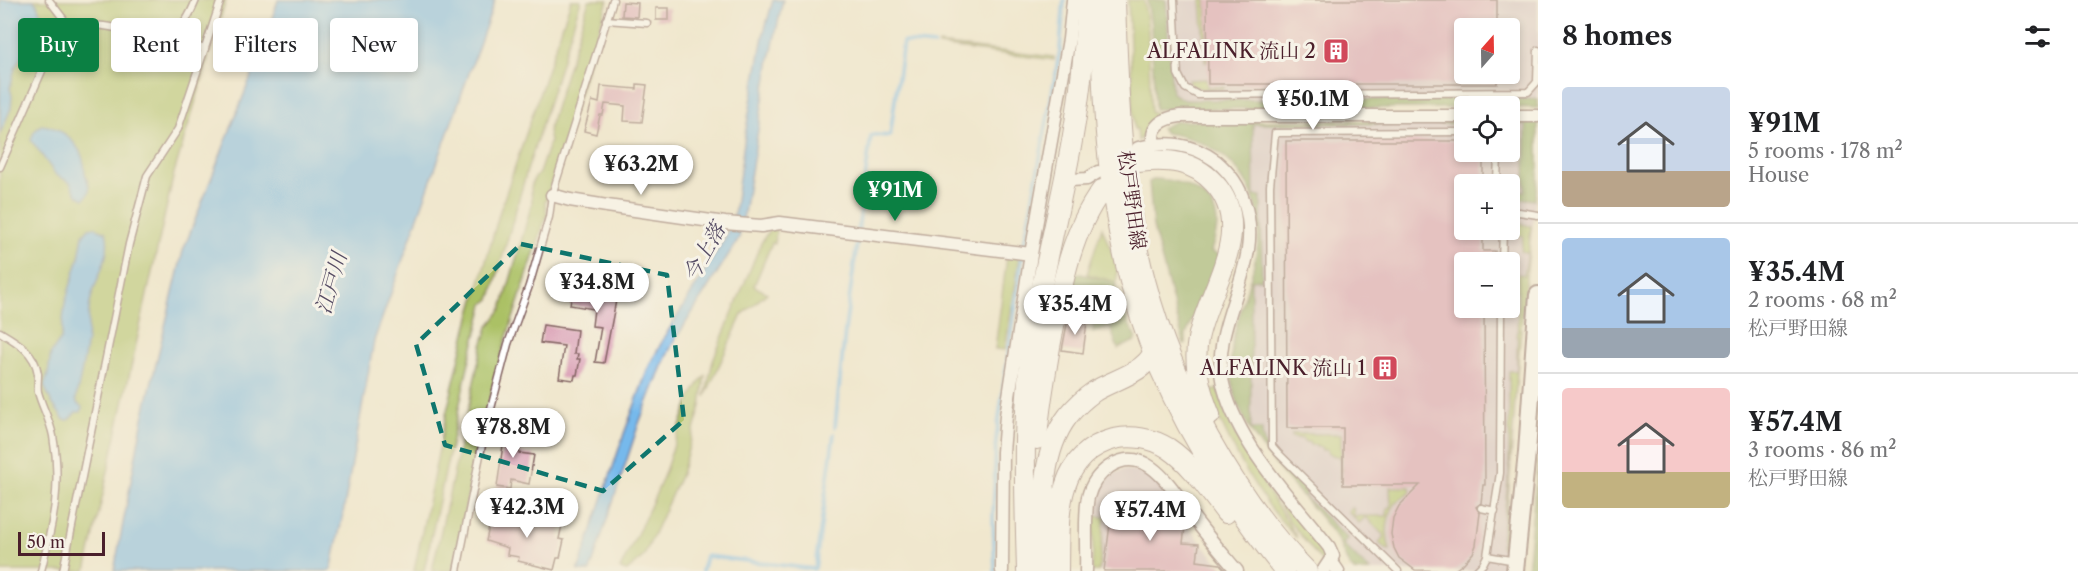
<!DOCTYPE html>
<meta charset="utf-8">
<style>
body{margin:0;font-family:"Libre Caslon Text","Noto Serif JP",serif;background:#f6f6f6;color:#202124;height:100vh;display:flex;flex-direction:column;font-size:22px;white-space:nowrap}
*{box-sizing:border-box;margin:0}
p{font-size:20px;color:#757577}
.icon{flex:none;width:33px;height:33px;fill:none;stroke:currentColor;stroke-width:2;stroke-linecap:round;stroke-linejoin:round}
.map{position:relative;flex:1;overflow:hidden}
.side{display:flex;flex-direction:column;background:#fff;width:540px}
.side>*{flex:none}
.banner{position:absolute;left:18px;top:18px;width:570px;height:54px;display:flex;gap:12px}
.needle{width:39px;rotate:20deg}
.tools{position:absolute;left:1454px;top:18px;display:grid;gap:12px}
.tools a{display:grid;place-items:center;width:66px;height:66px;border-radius:6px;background:#fff;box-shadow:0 3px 9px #0003;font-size:30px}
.scale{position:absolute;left:18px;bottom:15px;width:87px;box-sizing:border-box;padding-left:6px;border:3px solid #4a1f2b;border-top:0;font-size:16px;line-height:21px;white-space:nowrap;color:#4a1f2b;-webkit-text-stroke:4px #f7f3e8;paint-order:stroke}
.price{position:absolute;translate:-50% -51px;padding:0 14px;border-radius:21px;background:#fff;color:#222;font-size:20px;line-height:39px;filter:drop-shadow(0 2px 3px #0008)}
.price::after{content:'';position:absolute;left:50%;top:36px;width:18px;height:14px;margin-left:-9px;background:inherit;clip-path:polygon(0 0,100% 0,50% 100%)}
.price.current{background:#0b8043;color:#fff}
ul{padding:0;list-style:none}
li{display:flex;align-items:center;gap:18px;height:150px;padding:0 24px}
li+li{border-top:2px solid #e0e0e0}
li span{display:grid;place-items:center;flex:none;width:168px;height:120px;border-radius:6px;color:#555}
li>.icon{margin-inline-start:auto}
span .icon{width:72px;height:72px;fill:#fffc;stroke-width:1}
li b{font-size:26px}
h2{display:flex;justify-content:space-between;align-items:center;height:72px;padding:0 24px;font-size:26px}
.chip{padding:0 21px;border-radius:6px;background:#fff;box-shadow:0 3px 9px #0003;font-size:21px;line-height:54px}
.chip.current{background:#0b8043;color:#fff}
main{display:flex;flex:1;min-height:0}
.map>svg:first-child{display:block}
.industrial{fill:#d2bdc6;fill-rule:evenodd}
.green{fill:#abc165;stroke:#7a7048;stroke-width:1.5}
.forest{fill:#88a75a;stroke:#696342;stroke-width:1.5}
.water{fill:#76b9ec;stroke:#606c8c;stroke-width:1.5}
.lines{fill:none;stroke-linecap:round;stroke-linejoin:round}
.stream{stroke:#76b9ec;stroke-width:4}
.building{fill:#d795b0}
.service-casing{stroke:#846564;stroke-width:9}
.minor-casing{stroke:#846564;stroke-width:15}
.tertiary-casing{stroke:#846564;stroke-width:20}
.primary-casing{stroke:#846564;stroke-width:22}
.service{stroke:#fff;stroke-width:6}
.minor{stroke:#fff;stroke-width:12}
.tertiary{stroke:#fff;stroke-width:16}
.primary{stroke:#fff;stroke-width:20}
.marked{fill:none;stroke:#0f766e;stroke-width:4.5;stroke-dasharray:12 8;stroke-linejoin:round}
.labels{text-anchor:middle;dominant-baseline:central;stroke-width:6;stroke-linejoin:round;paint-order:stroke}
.poi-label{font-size:20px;fill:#4a1f2b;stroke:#f7f3e8;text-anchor:end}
.street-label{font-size:20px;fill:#4a1f2b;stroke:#f7f3e8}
.water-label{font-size:21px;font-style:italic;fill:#574d65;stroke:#f7f3e8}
</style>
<main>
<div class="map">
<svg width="1538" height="571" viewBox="0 0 1538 571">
<rect width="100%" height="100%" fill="#f7f3e8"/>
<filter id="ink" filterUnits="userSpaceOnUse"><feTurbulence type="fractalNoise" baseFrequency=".0167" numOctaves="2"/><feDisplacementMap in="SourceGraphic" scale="12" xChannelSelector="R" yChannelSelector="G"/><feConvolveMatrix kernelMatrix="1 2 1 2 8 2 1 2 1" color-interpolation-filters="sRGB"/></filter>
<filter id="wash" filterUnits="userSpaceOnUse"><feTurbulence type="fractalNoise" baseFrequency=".008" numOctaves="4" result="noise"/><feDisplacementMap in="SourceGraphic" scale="24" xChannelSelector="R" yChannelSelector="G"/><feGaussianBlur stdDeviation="1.35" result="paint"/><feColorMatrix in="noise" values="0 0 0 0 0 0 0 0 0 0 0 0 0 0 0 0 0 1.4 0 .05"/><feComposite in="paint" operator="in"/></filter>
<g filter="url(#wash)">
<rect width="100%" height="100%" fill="#f0e7ce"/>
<g class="industrial">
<path d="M1147 0H1538V108L1464 106V108L1155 109 1151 25ZM1464 28H1509V74H1464Z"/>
<path d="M1509 120H1538V180L1521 330 1509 503 1501 571H1354L1346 562 1342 548 1337 538 1259 442 1240 409 1233 389 1230 362 1232 338 1254 268 1258 249V220L1251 191 1250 121H1464V152H1509ZM1464 184H1509V230H1464ZM1464 262H1509V308H1464Z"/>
<path d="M1124 469 1147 473 1158 482 1192 531 1225 571H1093V528L1096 497 1103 483 1111 475Z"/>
</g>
<g class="green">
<path d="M0 0H226L174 173 86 571H0Z"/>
<path d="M571 0H581L526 174 492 294 490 299 484 304 468 366 424 571H414L446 415 467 328 500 211Z"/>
<path d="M589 0H608L545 203 547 214 505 343 482 427 452 571H432L482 346 488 327 502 309 532 203 531 188 533 180 539 173 550 141 548 131Z"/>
<path d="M1128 0H1144L1148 30 1151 113H1167C1152 119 1150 132 1138 141L1137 129H1134Z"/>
<path d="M1201 0H1206L1207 62H1205Z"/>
<path d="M938 44 1054 57V60L938 46Z"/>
<path d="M1206 79 1207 87H1224V89H1201L1189 84 1188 80Z"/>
<path d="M1521 224 1531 226 1517 372 1504 551 1501 546 1509 473V371H1517L1518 274 1524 275 1528 253 1521 251 1523 236 1515 234 1516 229Z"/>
<path d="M1102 227C1106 240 1122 268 1116 282L1087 274Z"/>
<path d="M774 228 776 231 775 244 772 243 754 286 767 293 742 315 705 397 713 360 761 243 768 232Z"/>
<path d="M1007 256H1020L1005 350 995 349Z"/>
<path d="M705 376 701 406 681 474 644 556 627 571 620 569C634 540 649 511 661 482 672 456 687 392 705 376Z"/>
<path d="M1218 389 1227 418 1239 441 1259 469 1263 483 1297 538C1260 502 1231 447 1211 400L1209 392Z"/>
<path d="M1292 434H1341V483L1340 457 1328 454 1327 450H1322L1321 447H1316V445H1310L1309 442H1304L1303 439 1292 437Z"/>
<path d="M1262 473 1327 552V558L1323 563 1289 521Z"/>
<path d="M1390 487H1410L1411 492C1407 495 1402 498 1399 500 1386 512 1385 534 1390 550L1385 549 1379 543 1384 536 1366 517 1359 523 1349 513V509L1353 508 1354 516H1387V508L1391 507Z"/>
<path d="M1094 516 1105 517 1099 571H1092Z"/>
</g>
<g class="forest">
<path d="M1147 0H1166L1172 93 1184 100 1538 99V108L1464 106V108L1155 109 1151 25Z"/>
<path d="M1509 120H1538V180L1535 200 1515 198 1509 194V191H1525L1526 125 1509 124Z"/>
<path d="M1176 121H1464V124H1253L1254 196H1261L1262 279 1251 280V429H1262C1261 457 1291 475 1309 491L1304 496 1348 539 1343 544 1370 571H1354C1344 562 1344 550 1337 539 1304 491 1245 446 1233 387 1217 312 1293 244 1239 172 1220 148 1195 137 1165 133L1161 128Z"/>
<path d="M1155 179C1180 179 1217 194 1217 224 1217 234 1213 243 1211 252L1222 256 1204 302 1199 301 1186 335V344H1184L1153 227 1149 182Z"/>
<path d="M1076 273 1116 282 1115 293 1136 339 1135 341 1118 349 1110 327 1093 332V317L1065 314Z"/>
<path d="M1538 458V571H1527Z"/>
</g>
<g class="water">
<path d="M0 0H33L37 4 41 16 39 20 35 23 29 43 15 68 10 88 12 96 11 108 0 134Z"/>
<path d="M278 0H495L374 341 342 519 331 571H114L143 418 183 251 264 43Z"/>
<path d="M773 0H783L770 59 743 219 739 238 672 345 662 366 639 423 590 571H578L625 431 649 366 664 338 725 238 734 215 745 135 763 36Z"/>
<path d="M41 125C60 126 81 144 84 164 85 167 84 170 85 173 88 183 93 191 84 199L77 195 70 182 56 175 31 140 34 132Z"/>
<path d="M95 227 106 232C113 257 94 279 90 303 87 317 89 331 86 345 84 363 79 381 76 399L77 403 82 407 81 412H76L69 420H64L52 403 44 386 48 374 51 353 61 339 65 303 79 258 83 235 89 228Z"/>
</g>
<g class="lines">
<g class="stream">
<path d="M858 230 871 136 874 135 890 136 903 42 934 45"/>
<path d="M835 427 845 330 858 236"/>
<path d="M702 571 706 556 813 569 815 568 834 434"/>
<path d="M995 571 993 519 996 440 1024 245 1060 50 1064 0"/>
</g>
</g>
<g id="blocks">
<g class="building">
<path d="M1207 0H1497V28H1464V74H1497V84H1208Z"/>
<path d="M623 2 638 3 637 17 622 16Z"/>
<rect x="656" y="8" width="13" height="12"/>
<path d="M637 84 647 85 642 122 624 121 625 106 605 104 603 115H600L596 134 584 131 592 101 599 103 601 86 637 89Z"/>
<path d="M1286 141H1464V152H1483V184H1464V230H1483V251H1495V262H1464V308H1484L1485 485H1483L1481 503 1476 507 1480 513 1476 545 1473 553 1463 564 1453 571 1415 570 1399 558 1394 548 1391 534 1393 518 1399 506 1420 485H1343V428H1287Z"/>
<path d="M573 287 617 295 604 363 595 362 601 327 592 326 594 309 570 305Z"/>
<path d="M1068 319 1087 322 1083 353 1062 350Z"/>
<path d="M543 325 577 330 574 354H578L577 359H580L577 375H575L574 380 559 378 564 346 540 343Z"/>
<path d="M498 427 522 429 519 453 534 455 529 484 511 480 510 489 497 487 503 445 496 444Z"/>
<path d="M1113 501 1168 508 1166 524 1185 527 1183 543 1199 544 1197 561 1220 564 1226 571H1104Z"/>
<path d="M492 513 562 525 559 539 564 540 560 558H557L554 570 518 561 519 557 507 555 508 548 486 541Z"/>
</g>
</g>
</g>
<g filter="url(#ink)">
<use href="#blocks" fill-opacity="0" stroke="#846564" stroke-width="1.5"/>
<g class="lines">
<defs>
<g id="service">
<path d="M49 0 72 30C105 14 147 46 175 31 185 26 192 10 196 0"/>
<path d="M1174 0 1178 74 1185 88 1198 95 1528 92 1537 82 1538 50"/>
<path d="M606 20 647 23"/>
<path d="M170 32 179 40 205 49"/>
<path d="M0 167 45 64 72 30"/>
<path d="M1497 184 1498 152"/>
<path d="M1509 213 1519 212 1538 215"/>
<path d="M1502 262 1503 230"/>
<path d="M0 332C17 342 35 352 38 374 38 380 37 386 38 392 42 407 50 420 53 436 62 486 53 523 41 571"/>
<path d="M1481 508 1495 511"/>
<path d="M1487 556 1516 561"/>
<path d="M63 571 129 244 147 176 178 129 221 0"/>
<path d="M457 571 484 435 508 344 529 286 549 217 552 195 613 0"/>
<path d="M1398 571 1278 453 1272 446 1270 186 1275 133 1464 132"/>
<path d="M1476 571 1483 564 1487 556 1500 473 1501 308"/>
</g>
<g id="minor">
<path d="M1509 116H1538"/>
<path d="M1154 144C1149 126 1164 118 1180 116H1464"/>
<path d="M1138 148C1167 141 1191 143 1216 161 1229 172 1239 185 1244 202 1267 267 1206 323 1224 388 1240 447 1292 500 1329 547L1333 556 1323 571"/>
<path d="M1071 180 1087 179 1098 172"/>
<path d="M552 195 570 200 607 206 725 223 761 226 780 223 1031 254"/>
<path d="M1331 561 1338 571"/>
<path d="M1002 571 1003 452 1006 416 1031 254 1069 39 1073 0"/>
<path d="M1086 571C1087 550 1084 516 1088 497 1091 485 1099 474 1109 467 1148 441 1174 493 1193 517 1207 536 1222 553 1237 571"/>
</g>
<path id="tertiary" d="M1515 571 1527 452 1538 295"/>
<g id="primary">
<path d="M1100 0C1102 95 1106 192 1131 285 1159 391 1217 486 1285 571"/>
<path d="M1115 0C1118 93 1121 194 1146 284 1173 385 1233 497 1307 571"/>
<path d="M1138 162C1167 159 1193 160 1214 183 1257 229 1207 291 1198 339 1193 365 1200 391 1210 415"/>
<path d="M1037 439C1039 409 1045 378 1050 347 1060 295 1069 234 1102 190"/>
<path d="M1027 571C1025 490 1021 412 1034 331 1044 265 1062 201 1073 135 1081 90 1085 45 1088 0"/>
<path d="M1044 571C1044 521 1036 458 1068 416 1076 406 1085 398 1095 391 1118 377 1150 373 1158 342"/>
<path d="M1058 571C1059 521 1053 455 1114 439 1132 435 1152 438 1168 448 1192 464 1209 491 1226 513"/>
</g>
</defs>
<use href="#service" class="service-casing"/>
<use href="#minor" class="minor-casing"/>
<use href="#tertiary" class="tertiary-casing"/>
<use href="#primary" class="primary-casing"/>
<use href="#service" class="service"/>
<use href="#minor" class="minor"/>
<use href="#tertiary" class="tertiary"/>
<use href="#primary" class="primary"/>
</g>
</g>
<path d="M0 0H1538V571H0ZM521 244 667 275 684 420 603 491 445 445 416 344Z" fill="#f0e7ce" fill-opacity=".55" fill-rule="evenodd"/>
<path class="marked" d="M521 244 667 275 684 420 603 491 445 445 416 344Z"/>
<defs>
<symbol id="building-square" viewBox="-11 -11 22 22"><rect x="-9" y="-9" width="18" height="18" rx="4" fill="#d1495b" stroke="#f7f3e8"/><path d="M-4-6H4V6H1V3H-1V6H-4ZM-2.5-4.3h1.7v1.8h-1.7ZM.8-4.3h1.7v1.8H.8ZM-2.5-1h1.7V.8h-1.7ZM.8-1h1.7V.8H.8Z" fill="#fff"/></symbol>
</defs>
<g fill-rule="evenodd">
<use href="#building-square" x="1321" y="36" width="30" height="30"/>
<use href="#building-square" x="1370" y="353" width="30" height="30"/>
</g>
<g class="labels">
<g class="poi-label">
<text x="1316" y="51">ALFALINK 流山 2</text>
<text x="1366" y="368">ALFALINK 流山 1</text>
</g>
<g class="street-label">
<text transform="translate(1132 200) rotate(82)">松戸野田線</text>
</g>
<g class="water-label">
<text transform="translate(704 252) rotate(-61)">今上落</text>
<text transform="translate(331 283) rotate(-74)">江戸川</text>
</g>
</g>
</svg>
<div class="tools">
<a><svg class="needle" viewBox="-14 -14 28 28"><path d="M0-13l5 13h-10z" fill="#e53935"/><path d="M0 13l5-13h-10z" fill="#757577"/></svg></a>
<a><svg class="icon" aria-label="locate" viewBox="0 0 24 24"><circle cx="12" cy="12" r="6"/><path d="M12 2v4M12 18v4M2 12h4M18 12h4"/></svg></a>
<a>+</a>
<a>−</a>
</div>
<div class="scale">50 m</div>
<b class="price" style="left:1313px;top:131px">¥50.1M</b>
<b class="price" style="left:641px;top:196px">¥63.2M</b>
<b class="price current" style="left:895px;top:222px">¥91M</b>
<b class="price" style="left:597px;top:314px">¥34.8M</b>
<b class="price" style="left:1075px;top:336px">¥35.4M</b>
<b class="price" style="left:513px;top:459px">¥78.8M</b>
<b class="price" style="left:527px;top:539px">¥42.3M</b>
<b class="price" style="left:1150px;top:542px">¥57.4M</b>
<div class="banner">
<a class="chip current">Buy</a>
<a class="chip">Rent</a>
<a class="chip">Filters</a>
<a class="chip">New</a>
</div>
</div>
<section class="side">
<h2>8 homes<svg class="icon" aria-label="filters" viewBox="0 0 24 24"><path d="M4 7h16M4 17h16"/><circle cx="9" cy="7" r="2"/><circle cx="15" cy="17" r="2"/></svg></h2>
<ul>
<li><span style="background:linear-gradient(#c9d6e8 70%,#b9a48a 0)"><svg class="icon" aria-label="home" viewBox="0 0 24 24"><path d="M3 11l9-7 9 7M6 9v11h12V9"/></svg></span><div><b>¥91M</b><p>5 rooms · 178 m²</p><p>House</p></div></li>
<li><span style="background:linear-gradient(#a9c7e8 75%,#9aa5b1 0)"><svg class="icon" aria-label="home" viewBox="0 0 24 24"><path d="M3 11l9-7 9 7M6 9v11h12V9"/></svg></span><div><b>¥35.4M</b><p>2 rooms · 68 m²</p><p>松戸野田線</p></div></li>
<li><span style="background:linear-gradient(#f6c9c9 70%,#c2b280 0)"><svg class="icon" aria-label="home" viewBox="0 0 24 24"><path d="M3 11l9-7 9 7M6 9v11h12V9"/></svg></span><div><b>¥57.4M</b><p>3 rooms · 86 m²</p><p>松戸野田線</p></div></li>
</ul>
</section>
</main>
